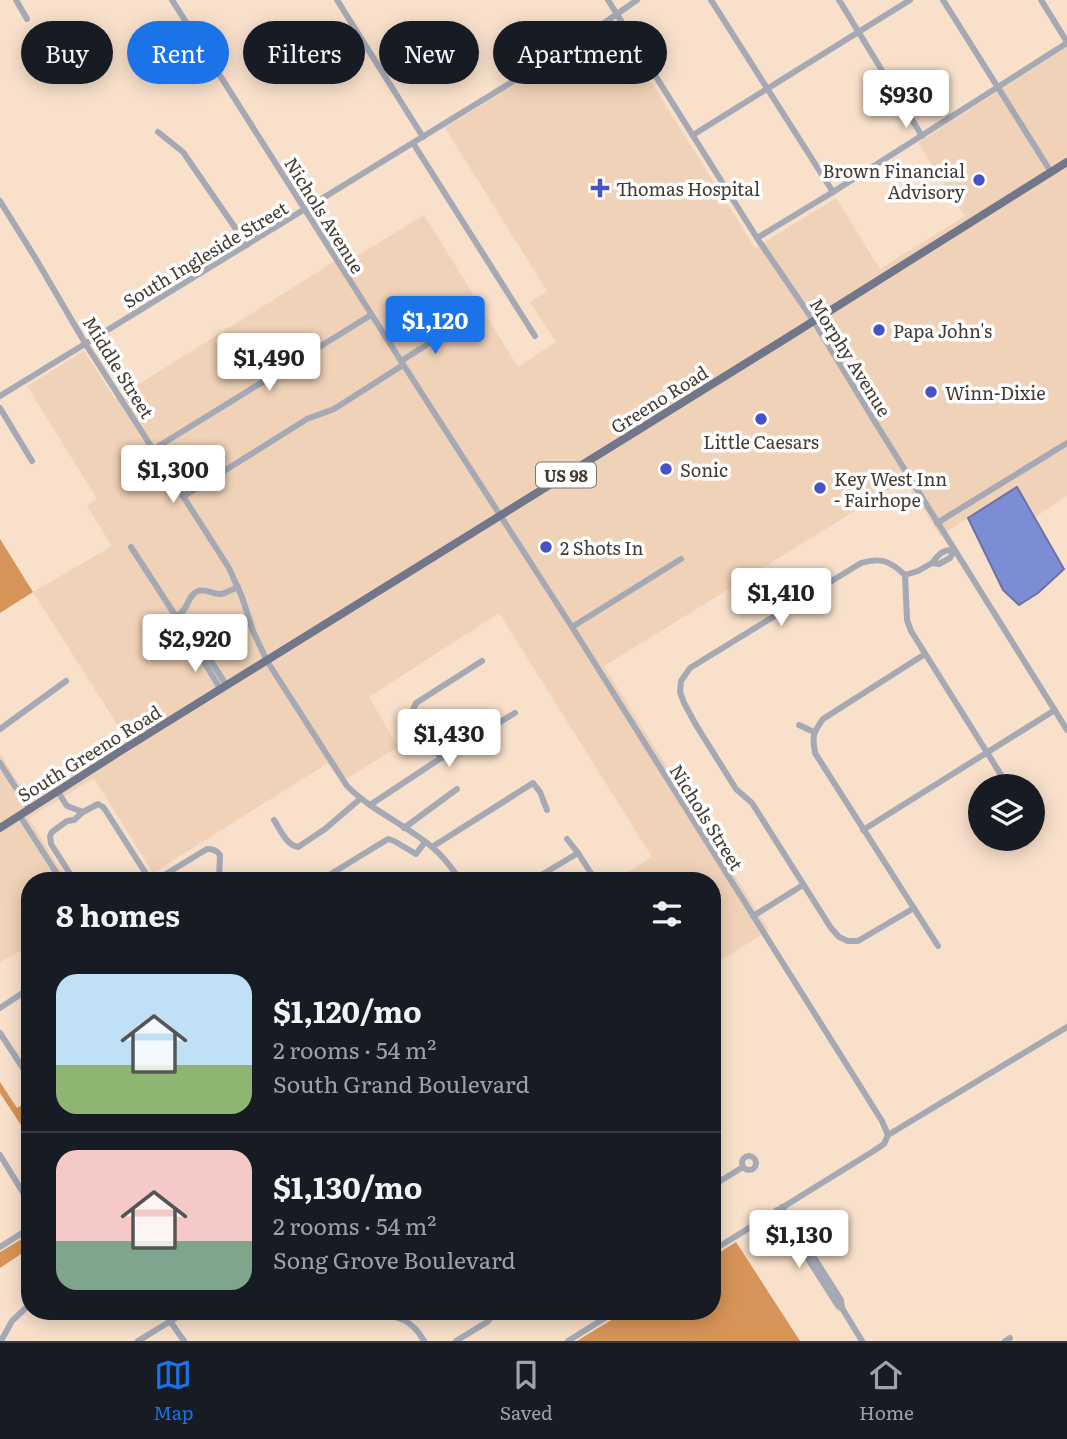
<!DOCTYPE html>
<meta charset="utf-8">
<style>
body{margin:0;font-family:Literata,serif;background:#20242c;color:#f1f3f6;height:100vh;display:flex;flex-direction:column;font-size:26px;white-space:nowrap}
*{box-sizing:border-box;margin:0}
p{font-size:23px;color:#9ea1a6}
.icon{flex:none;width:38px;height:38px;fill:none;stroke:currentColor;stroke-width:2;stroke-linecap:round;stroke-linejoin:round}
.map{position:relative;flex:1;overflow:hidden}
.drawer{position:absolute;left:21px;top:872px;width:700px;height:448px;display:flex;flex-direction:column;background:#171b24;border-radius:28px;box-shadow:0 4px 18px #0003}
.drawer>*{flex:none}
.guide{position:absolute;left:21px;top:21px;width:700px;height:63px;display:flex;gap:14px}
.buttons{position:absolute;left:968px;top:774px;display:grid;gap:14px}
.buttons a{display:grid;place-items:center;width:77px;height:77px;border-radius:50%;background:#171b24;box-shadow:0 4px 18px #0003;font-size:35px}
.price{position:absolute;translate:-50% -60px;padding:0 16px;border-radius:7px;background:#fff;color:#222;font-size:23px;line-height:46px;filter:drop-shadow(0 2px 4px #0008)}
.price::after{content:'';position:absolute;left:50%;top:42px;width:21px;height:16px;margin-left:-10px;background:inherit;clip-path:polygon(0 0,100% 0,50% 100%)}
.price.selected{background:#1a73e8;color:#fff}
ul{padding:0;list-style:none}
li{display:flex;align-items:center;gap:21px;height:175px;padding:0 35px}
li+li{border-top:2px solid #363941}
li span{display:grid;place-items:center;flex:none;width:196px;height:140px;border-radius:21px;color:#555}
li>.icon{margin-inline-start:auto}
span .icon{width:84px;height:84px;fill:#fffc;stroke-width:1}
li b{font-size:30px}
h2{display:flex;justify-content:space-between;align-items:center;height:84px;padding:0 35px;font-size:30px}
.chip{padding:0 24px;border-radius:32px;background:#171b24;box-shadow:0 4px 18px #0003;font-size:24px;line-height:63px}
.chip.selected{background:#1a73e8;color:#fff}
.tabs{display:flex;justify-content:space-around;align-items:center;height:98px;border-top:2px solid #363941;background:#171b24;font-size:19px;color:#9ea1a6}
.tabs a{display:grid;justify-items:center;gap:4px}
.tabs .selected{color:#1a73e8}
.map>svg:first-child{display:block}
.built{fill:#f0d2b8}
.forest{fill:#d79458}
.water{fill:#7c8cd5;stroke:#6b73a4;stroke-width:2}
.lines{fill:none;stroke-linecap:round;stroke-linejoin:round}
.minor{stroke:#a5a9b4;stroke-width:6}
.major{stroke:#71768b;stroke-width:8}
.poi-dot{fill:#4752c7;stroke:#fff;stroke-width:2.5}
.labels{text-anchor:middle;dominant-baseline:central;stroke-width:7;stroke-linejoin:round;paint-order:stroke}
.shield{fill:#fff;stroke:#7c7570;stroke-width:2}
.shield-label{font-size:16px;font-weight:bold;fill:#443a32}
.poi-label{font-size:18px;fill:#443a32;stroke:#fff;text-anchor:start}
.street-label{font-size:18px;fill:#443a32;stroke:#fff}
</style>
<div class="map">
<svg width="1067" height="1341" viewBox="0 0 1067 1341">
<rect width="100%" height="100%" fill="#f8e0cb"/>
<path class="built" d="M614 23 755 248 836 198 880 269 965 216 918 143 1067 47V496L1035 517 1017 487 940 536 905 480 604 666 769 930 712 966V880H616L652 857 499 613 369 697 398 747 341 782 328 763 153 873 94 778 29 818 67 880H30V946L0 962V753L29 801 127 740 33 592 112 546 87 506 97 499 27 386 84 351 115 399 340 258 344 264 424 215 518 367 556 342 530 302 547 291 445 128Z"/>
<g class="forest">
<path d="M0 539 33 592 0 613Z"/>
<path d="M0 1082 17 1108 30 1100V1139L0 1093Z"/>
<path d="M30 1234V1248L0 1268V1252Z"/>
<path d="M736 1242 800 1341H577L626 1311H712V1257Z"/>
</g>
<path class="water" d="M1017 487 1064 569 1038 593 1019 605 1003 590 968 518Z"/>
<g class="lines">
<g class="minor">
<path d="M16 0 27 19"/>
<path d="M172 0 401 361 572 627 882 1121 888 1135"/>
<path d="M337 0 423 137"/>
<path d="M608 0 757 238 813 320 875 422 1067 730"/>
<path d="M711 0 833 192"/>
<path d="M839 0 922 136"/>
<path d="M943 0 1051 172"/>
<path d="M1041 0 1067 42"/>
<path d="M158 132 183 152 247 245"/>
<path d="M693 135 910 0"/>
<path d="M413 143 535 336"/>
<path d="M0 201 36 259 85 343 229 568 242 597 253 631 267 661 347 786C372 811 405 824 432 847 443 856 452 868 460 880"/>
<path d="M757 238 833 192 1067 43"/>
<path d="M401 361 425 346 452 325"/>
<path d="M0 396 574 44 637 0"/>
<path d="M0 408 32 461"/>
<path d="M154 449 371 315"/>
<path d="M184 496 307 419 334 409 403 365"/>
<path d="M937 523 1067 443"/>
<path d="M131 547 186 632 195 641 200 655 221 690"/>
<path d="M932 563C939 554 943 549 954 550"/>
<path d="M905 575 907 620 911 631 1008 786"/>
<path d="M176 617C189 610 187 595 198 591 206 588 213 595 221 594 226 593 233 589 238 587"/>
<path d="M572 627 681 559"/>
<path d="M198 647 205 652 227 686"/>
<path d="M925 654 823 719C813 733 812 736 815 753L938 946"/>
<path d="M799 725 814 732"/>
<path d="M0 729 66 681"/>
<path d="M441 758 413 716V710L416 703 482 661"/>
<path d="M0 763 30 810"/>
<path d="M58 792 67 806 83 812"/>
<path d="M370 805 441 758 515 713"/>
<path d="M20 816 61 880"/>
<path d="M274 820C280 829 286 845 298 847L325 829 360 799"/>
<path d="M404 828 457 789"/>
<path d="M863 830 1055 710"/>
<path d="M567 839 578 853 594 878"/>
<path d="M432 847 533 783 540 792 547 810"/>
<path d="M74 880 51 844 50 836 52 832 67 821 74 820 83 812 98 804 103 807 106 811 150 880"/>
<path d="M156 880 207 849C213 849 217 850 220 855L219 880"/>
<path d="M321 880 388 839 394 841 416 854 425 842"/>
<path d="M533 880 578 853"/>
<path d="M914 908 858 941H848L839 937 831 928 752 803 736 789 696 725 684 703 680 692 681 681 690 668 861 563C881 557 890 561 905 575L918 571 932 563 939 564 950 558 954 550"/>
<path d="M753 916 803 885"/>
<path d="M0 1008 30 988"/>
<path d="M0 1033 30 1079"/>
<path d="M712 1094 715 1097 716 1101 712 1107"/>
<path d="M888 1135 1067 1027"/>
<path d="M0 1155 30 1204"/>
<circle cx="749" cy="1163" r="7"/>
<path d="M712 1186 743 1167"/>
<path d="M782 1207 841 1300 842 1308 862 1341"/>
<path d="M777 1210 838 1306 841 1308"/>
<path d="M0 1247 30 1228"/>
<path d="M712 1251 872 1152 884 1144 888 1135"/>
<path d="M163 1311 184 1341"/>
<path d="M365 1311C392 1317 409 1314 424 1341"/>
<path d="M1 1341 12 1321 30 1304"/>
<path d="M138 1341 187 1311"/>
<path d="M456 1341 487 1322 497 1311"/>
<path d="M568 1341 616 1311"/>
<path d="M1005 1341 1010 1338"/>
</g>
<path class="major" d="M0 828 119 752 785 339 1067 162"/>
</g>
<g class="poi-dot">
<circle cx="979" cy="180" r="7"/>
<path d="M596.5 177.5h7v7h7v7h-7v7h-7v-7h-7v-7h7z"/>
<circle cx="879" cy="330" r="7"/>
<circle cx="931" cy="392" r="7"/>
<circle cx="761" cy="419" r="7"/>
<circle cx="666" cy="469" r="7"/>
<circle cx="820" cy="488" r="7"/>
<circle cx="546" cy="547" r="7"/>
</g>
<g class="labels">
<rect class="shield" x="536" y="462.5" width="60" height="25" rx="5"/>
<g class="shield-label">
<text x="566" y="475">US 98</text>
</g>
<g class="poi-label">
<text x="965" y="170" text-anchor="end">Brown Financial<tspan x="965" dy="21">Advisory</tspan></text>
<text x="616" y="188">Thomas Hospital</text>
<text x="893" y="330">Papa John's</text>
<text x="945" y="392">Winn-Dixie</text>
<text x="761" y="441" text-anchor="middle">Little Caesars</text>
<text x="680" y="469">Sonic</text>
<text x="834" y="478">Key West Inn<tspan x="834" dy="21">- Fairhope</tspan></text>
<text x="560" y="547">2 Shots In</text>
</g>
<g class="street-label">
<text transform="translate(325 215) rotate(58)">Nichols Avenue</text>
<text transform="translate(205 254) rotate(-31)">South Ingleside Street</text>
<text transform="translate(851 357) rotate(58)">Morphy Avenue</text>
<text transform="translate(119 367) rotate(58)">Middle Street</text>
<text transform="translate(659 399) rotate(-32)">Greeno Road</text>
<text transform="translate(89 753) rotate(-32)">South Greeno Road</text>
<text transform="translate(707 817) rotate(58)">Nichols Street</text>
</g>
</g>
</svg>
<div class="buttons">
<a><svg class="icon" aria-label="layers" viewBox="0 0 24 24"><path d="M12 4l9 5-9 5-9-5zM3 14l9 5 9-5"/></svg></a>
</div>
<b class="price" style="left:906px;top:130px">$930</b>
<b class="price selected" style="left:435px;top:356px">$1,120</b>
<b class="price" style="left:269px;top:393px">$1,490</b>
<b class="price" style="left:173px;top:505px">$1,300</b>
<b class="price" style="left:781px;top:628px">$1,410</b>
<b class="price" style="left:195px;top:674px">$2,920</b>
<b class="price" style="left:449px;top:769px">$1,430</b>
<b class="price" style="left:799px;top:1270px">$1,130</b>
<div class="guide">
<a class="chip">Buy</a>
<a class="chip selected">Rent</a>
<a class="chip">Filters</a>
<a class="chip">New</a>
<a class="chip">Apartment</a>
</div>
<section class="drawer">
<h2>8 homes<svg class="icon" aria-label="filters" viewBox="0 0 24 24"><path d="M4 7h16M4 17h16"/><circle cx="9" cy="7" r="2"/><circle cx="15" cy="17" r="2"/></svg></h2>
<ul>
<li><span style="background:linear-gradient(#bfe0f5 65%,#8fb573 0)"><svg class="icon" aria-label="home" viewBox="0 0 24 24"><path d="M3 11l9-7 9 7M6 9v11h12V9"/></svg></span><div><b>$1,120/mo</b><p>2 rooms · 54 m²</p><p>South Grand Boulevard</p></div></li>
<li><span style="background:linear-gradient(#f6c9c9 65%,#7fa58c 0)"><svg class="icon" aria-label="home" viewBox="0 0 24 24"><path d="M3 11l9-7 9 7M6 9v11h12V9"/></svg></span><div><b>$1,130/mo</b><p>2 rooms · 54 m²</p><p>Song Grove Boulevard</p></div></li>
</ul>
</section>
</div>
<nav class="tabs">
<a class="selected"><svg class="icon" aria-label="map" viewBox="0 0 24 24"><path d="M3 6l6-2 6 2 6-2v14l-6 2-6-2-6 2zM9 4v14M15 6v14"/></svg>Map</a>
<a><svg class="icon" aria-label="saved" viewBox="0 0 24 24"><path d="M7 4h10v16l-5-4-5 4z"/></svg>Saved</a>
<a><svg class="icon" aria-label="home" viewBox="0 0 24 24"><path d="M3 11l9-7 9 7M6 9v11h12V9"/></svg>Home</a>
</nav>
